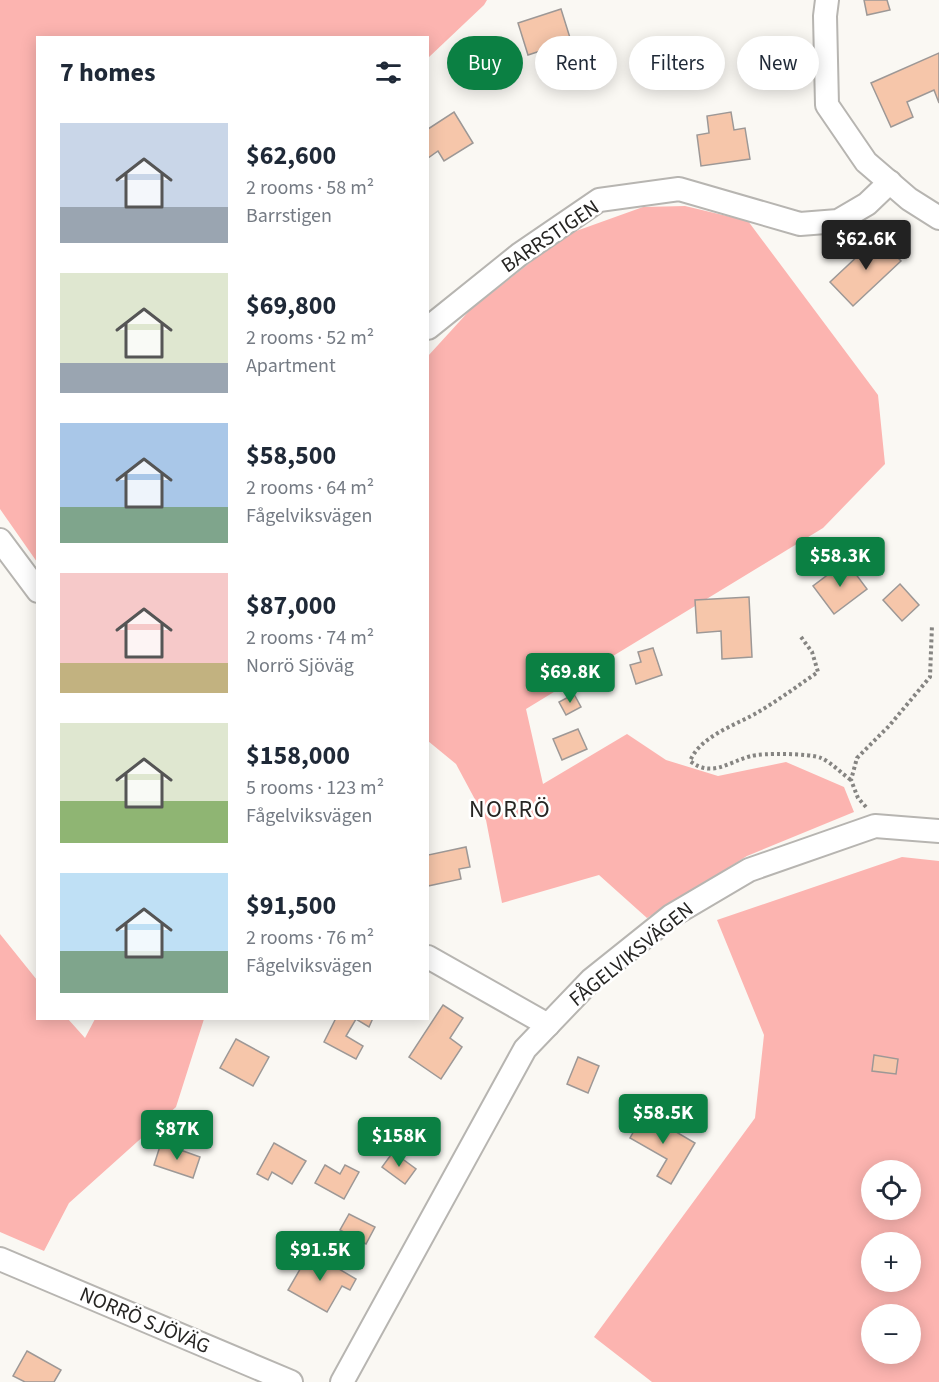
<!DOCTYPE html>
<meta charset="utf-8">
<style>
body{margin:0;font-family:"Source Sans 3",sans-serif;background:#f6f6f7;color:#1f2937;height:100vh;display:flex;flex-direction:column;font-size:22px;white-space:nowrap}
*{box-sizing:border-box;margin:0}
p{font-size:20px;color:#747a83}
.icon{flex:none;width:33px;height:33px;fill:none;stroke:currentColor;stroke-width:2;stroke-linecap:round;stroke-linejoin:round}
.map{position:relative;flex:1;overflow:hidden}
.panel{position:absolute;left:36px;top:36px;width:393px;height:984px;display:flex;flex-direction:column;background:#fff;border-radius:0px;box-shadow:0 3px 15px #0003}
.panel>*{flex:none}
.banner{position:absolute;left:447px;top:36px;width:402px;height:54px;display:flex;gap:12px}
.buttons{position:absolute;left:861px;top:1160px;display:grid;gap:12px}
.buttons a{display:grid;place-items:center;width:60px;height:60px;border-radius:50%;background:#fff;box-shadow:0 3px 15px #0003;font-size:30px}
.price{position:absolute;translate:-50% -51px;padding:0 14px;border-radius:6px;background:#0b8043;color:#fff;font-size:20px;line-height:39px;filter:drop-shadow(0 2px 3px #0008)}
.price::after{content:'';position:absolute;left:50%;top:36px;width:18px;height:14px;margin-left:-9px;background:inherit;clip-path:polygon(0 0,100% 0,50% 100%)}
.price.active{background:#222;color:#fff}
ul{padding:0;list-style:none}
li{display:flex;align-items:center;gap:18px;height:150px;padding:0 24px}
li span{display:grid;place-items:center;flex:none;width:168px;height:120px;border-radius:0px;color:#555}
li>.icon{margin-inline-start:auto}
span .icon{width:72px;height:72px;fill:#fffc;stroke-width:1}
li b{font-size:26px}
h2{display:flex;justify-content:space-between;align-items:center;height:72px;padding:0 24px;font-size:26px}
.pill{padding:0 21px;border-radius:27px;background:#fff;box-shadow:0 3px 15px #0003;font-size:21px;line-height:54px}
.pill.active{background:#0b8043;color:#fff}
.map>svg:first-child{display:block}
.green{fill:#fcb4b0;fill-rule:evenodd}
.building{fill:#f6c6aa;stroke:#9d9896;stroke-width:1.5}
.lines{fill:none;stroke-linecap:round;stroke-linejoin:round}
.street-casing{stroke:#b7b5b1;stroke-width:26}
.path{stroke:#868582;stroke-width:4;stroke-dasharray:3 3;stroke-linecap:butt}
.street{stroke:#fff;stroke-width:22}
.labels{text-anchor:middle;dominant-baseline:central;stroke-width:5;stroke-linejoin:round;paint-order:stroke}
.street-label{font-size:21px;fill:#262523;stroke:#fff}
.quarter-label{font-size:24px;letter-spacing:1.5px;fill:#262523;stroke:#fff}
</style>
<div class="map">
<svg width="939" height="1382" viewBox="0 0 939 1382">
<rect width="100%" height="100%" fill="#faf8f3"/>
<g class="green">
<path d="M0 0H487L484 5 428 58V38H38L37 562 0 509Z"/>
<path d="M685 206 748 221 878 395 885 464 823 528 526 709 543 784 627 734 666 760 718 776 786 762 844 787 854 812 747 856 647 918 599 875 502 903 486 820 456 764 428 741V356L470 310 565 235 643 207Z"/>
<path d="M902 857 939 861V1382H652L594 1337 755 1118 764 1035 717 920ZM872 1170H910V1209H872ZM872 1242H910V1281H872ZM872 1314H910V1353H872Z"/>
<path d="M0 934 37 980 38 1018 68 1019 85 1038 95 1019H204L176 1107 69 1203 44 1251 0 1232Z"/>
</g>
<g class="building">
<path d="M864 0H887L890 10 867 15Z"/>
<path d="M561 9 571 41 528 55 518 23Z"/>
<path d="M939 53V103L934 90 907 102 913 117 891 127 871 83Z"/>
<path d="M454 112 473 143 444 161 438 151 428 158V129Z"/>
<path d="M731 112 734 130 745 128 750 159 701 166 697 135 709 133 707 116Z"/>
<path d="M878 237 901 261 853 306 830 282Z"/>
<path d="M846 561 867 589 834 614 813 586Z"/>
<path d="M900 584 919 605 902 621 883 600Z"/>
<path d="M749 597 752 657 722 659 721 631 697 633 695 600Z"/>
<path d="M653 648 662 675 636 684 630 665 641 662 638 652Z"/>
<path d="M574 694 581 707 566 715 559 702Z"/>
<path d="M578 729 587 749 562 760 553 739Z"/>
<path d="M466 847 470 867 459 869 461 879 428 886V855Z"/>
<path d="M443 1005 463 1018 450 1038 462 1047 441 1079 409 1057Z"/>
<path d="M336 1018H373L369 1027 356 1019 346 1036 363 1046 356 1059 324 1042Z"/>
<path d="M236 1039 269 1057 253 1086 220 1068Z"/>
<path d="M874 1055 898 1059 896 1074 872 1071Z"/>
<path d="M578 1057 599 1066 588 1093 567 1084Z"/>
<path d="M644 1113 695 1143 671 1184 657 1176 667 1159 630 1138Z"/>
<path d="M161 1143 200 1157 193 1178 154 1165Z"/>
<path d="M274 1143 306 1161 292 1184 272 1172 268 1180 257 1174Z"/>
<path d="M393 1152 416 1169 405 1184 382 1167Z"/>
<path d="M325 1165 340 1174 345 1165 359 1172 344 1199 315 1183Z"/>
<path d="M349 1214 375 1227 366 1244 340 1230Z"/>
<path d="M310 1252 356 1279 350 1290 342 1286 327 1312 288 1290Z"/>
<path d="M27 1351 61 1370 54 1382H25L13 1376Z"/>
</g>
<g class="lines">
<defs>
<g id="street">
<path d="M827 0 825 16 827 105 866 162 909 199 939 218"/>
<path d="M428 328 520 254 599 200 679 189 800 224 838 221 867 204 890 182"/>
<path d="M0 540 38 591"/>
<path d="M428 957 548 1025"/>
<path d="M0 1259 291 1382"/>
<path d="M342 1382 525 1049 591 980 671 916 749 870 875 826 939 831"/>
</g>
</defs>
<use href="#street" class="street-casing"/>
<g class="path">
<path d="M801 637 812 652 818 672C799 685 780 699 760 711 737 725 701 735 690 761 712 778 728 762 751 756 763 753 809 753 821 758 831 762 842 774 851 780"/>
<path d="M866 807 858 798 851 780 857 758 889 726 930 677 932 625"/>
</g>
<use href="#street" class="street"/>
</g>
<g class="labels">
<g class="street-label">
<text transform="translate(550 236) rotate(-34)">BARRSTIGEN</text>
<text transform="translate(631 954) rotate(-39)">FÅGELVIKSVÄGEN</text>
<text transform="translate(145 1320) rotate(23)">NORRÖ SJÖVÄG</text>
</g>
<g class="quarter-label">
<text x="510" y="809">NORRÖ</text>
</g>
</g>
</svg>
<div class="buttons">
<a><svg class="icon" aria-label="locate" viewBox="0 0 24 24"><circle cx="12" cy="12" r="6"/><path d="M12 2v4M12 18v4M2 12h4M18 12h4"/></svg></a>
<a>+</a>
<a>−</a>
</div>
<b class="price active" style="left:866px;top:271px">$62.6K</b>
<b class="price" style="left:840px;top:588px">$58.3K</b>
<b class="price" style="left:570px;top:704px">$69.8K</b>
<b class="price" style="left:663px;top:1145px">$58.5K</b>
<b class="price" style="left:177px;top:1161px">$87K</b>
<b class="price" style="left:399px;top:1168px">$158K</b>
<b class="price" style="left:320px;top:1282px">$91.5K</b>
<div class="banner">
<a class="pill active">Buy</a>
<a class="pill">Rent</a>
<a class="pill">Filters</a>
<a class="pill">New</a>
</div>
<section class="panel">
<h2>7 homes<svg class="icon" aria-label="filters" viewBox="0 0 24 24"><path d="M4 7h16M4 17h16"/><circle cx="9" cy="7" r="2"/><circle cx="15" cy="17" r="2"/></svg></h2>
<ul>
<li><span style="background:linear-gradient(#c9d6e8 70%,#9aa5b1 0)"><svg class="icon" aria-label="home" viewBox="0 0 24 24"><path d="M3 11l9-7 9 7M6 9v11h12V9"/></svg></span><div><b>$62,600</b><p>2 rooms · 58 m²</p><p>Barrstigen</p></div></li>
<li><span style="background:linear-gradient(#dfe7d0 75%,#9aa5b1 0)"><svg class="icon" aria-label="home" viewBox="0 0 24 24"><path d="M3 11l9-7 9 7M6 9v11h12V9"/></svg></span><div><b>$69,800</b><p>2 rooms · 52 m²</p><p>Apartment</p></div></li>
<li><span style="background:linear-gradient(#a9c7e8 70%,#7fa58c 0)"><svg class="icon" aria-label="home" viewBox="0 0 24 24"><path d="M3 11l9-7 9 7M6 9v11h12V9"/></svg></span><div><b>$58,500</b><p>2 rooms · 64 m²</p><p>Fågelviksvägen</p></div></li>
<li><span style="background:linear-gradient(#f6c9c9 75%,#c2b280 0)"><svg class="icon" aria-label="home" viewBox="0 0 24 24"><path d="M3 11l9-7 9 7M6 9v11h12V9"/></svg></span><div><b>$87,000</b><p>2 rooms · 74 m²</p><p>Norrö Sjöväg</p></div></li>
<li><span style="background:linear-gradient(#dfe7d0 65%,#8fb573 0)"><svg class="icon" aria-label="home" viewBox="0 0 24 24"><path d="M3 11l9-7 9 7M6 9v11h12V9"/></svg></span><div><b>$158,000</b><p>5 rooms · 123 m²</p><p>Fågelviksvägen</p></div></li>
<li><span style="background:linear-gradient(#bfe0f5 65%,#7fa58c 0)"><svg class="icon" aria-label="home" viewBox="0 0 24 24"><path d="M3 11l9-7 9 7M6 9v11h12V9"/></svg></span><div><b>$91,500</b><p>2 rooms · 76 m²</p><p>Fågelviksvägen</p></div></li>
</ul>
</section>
</div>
